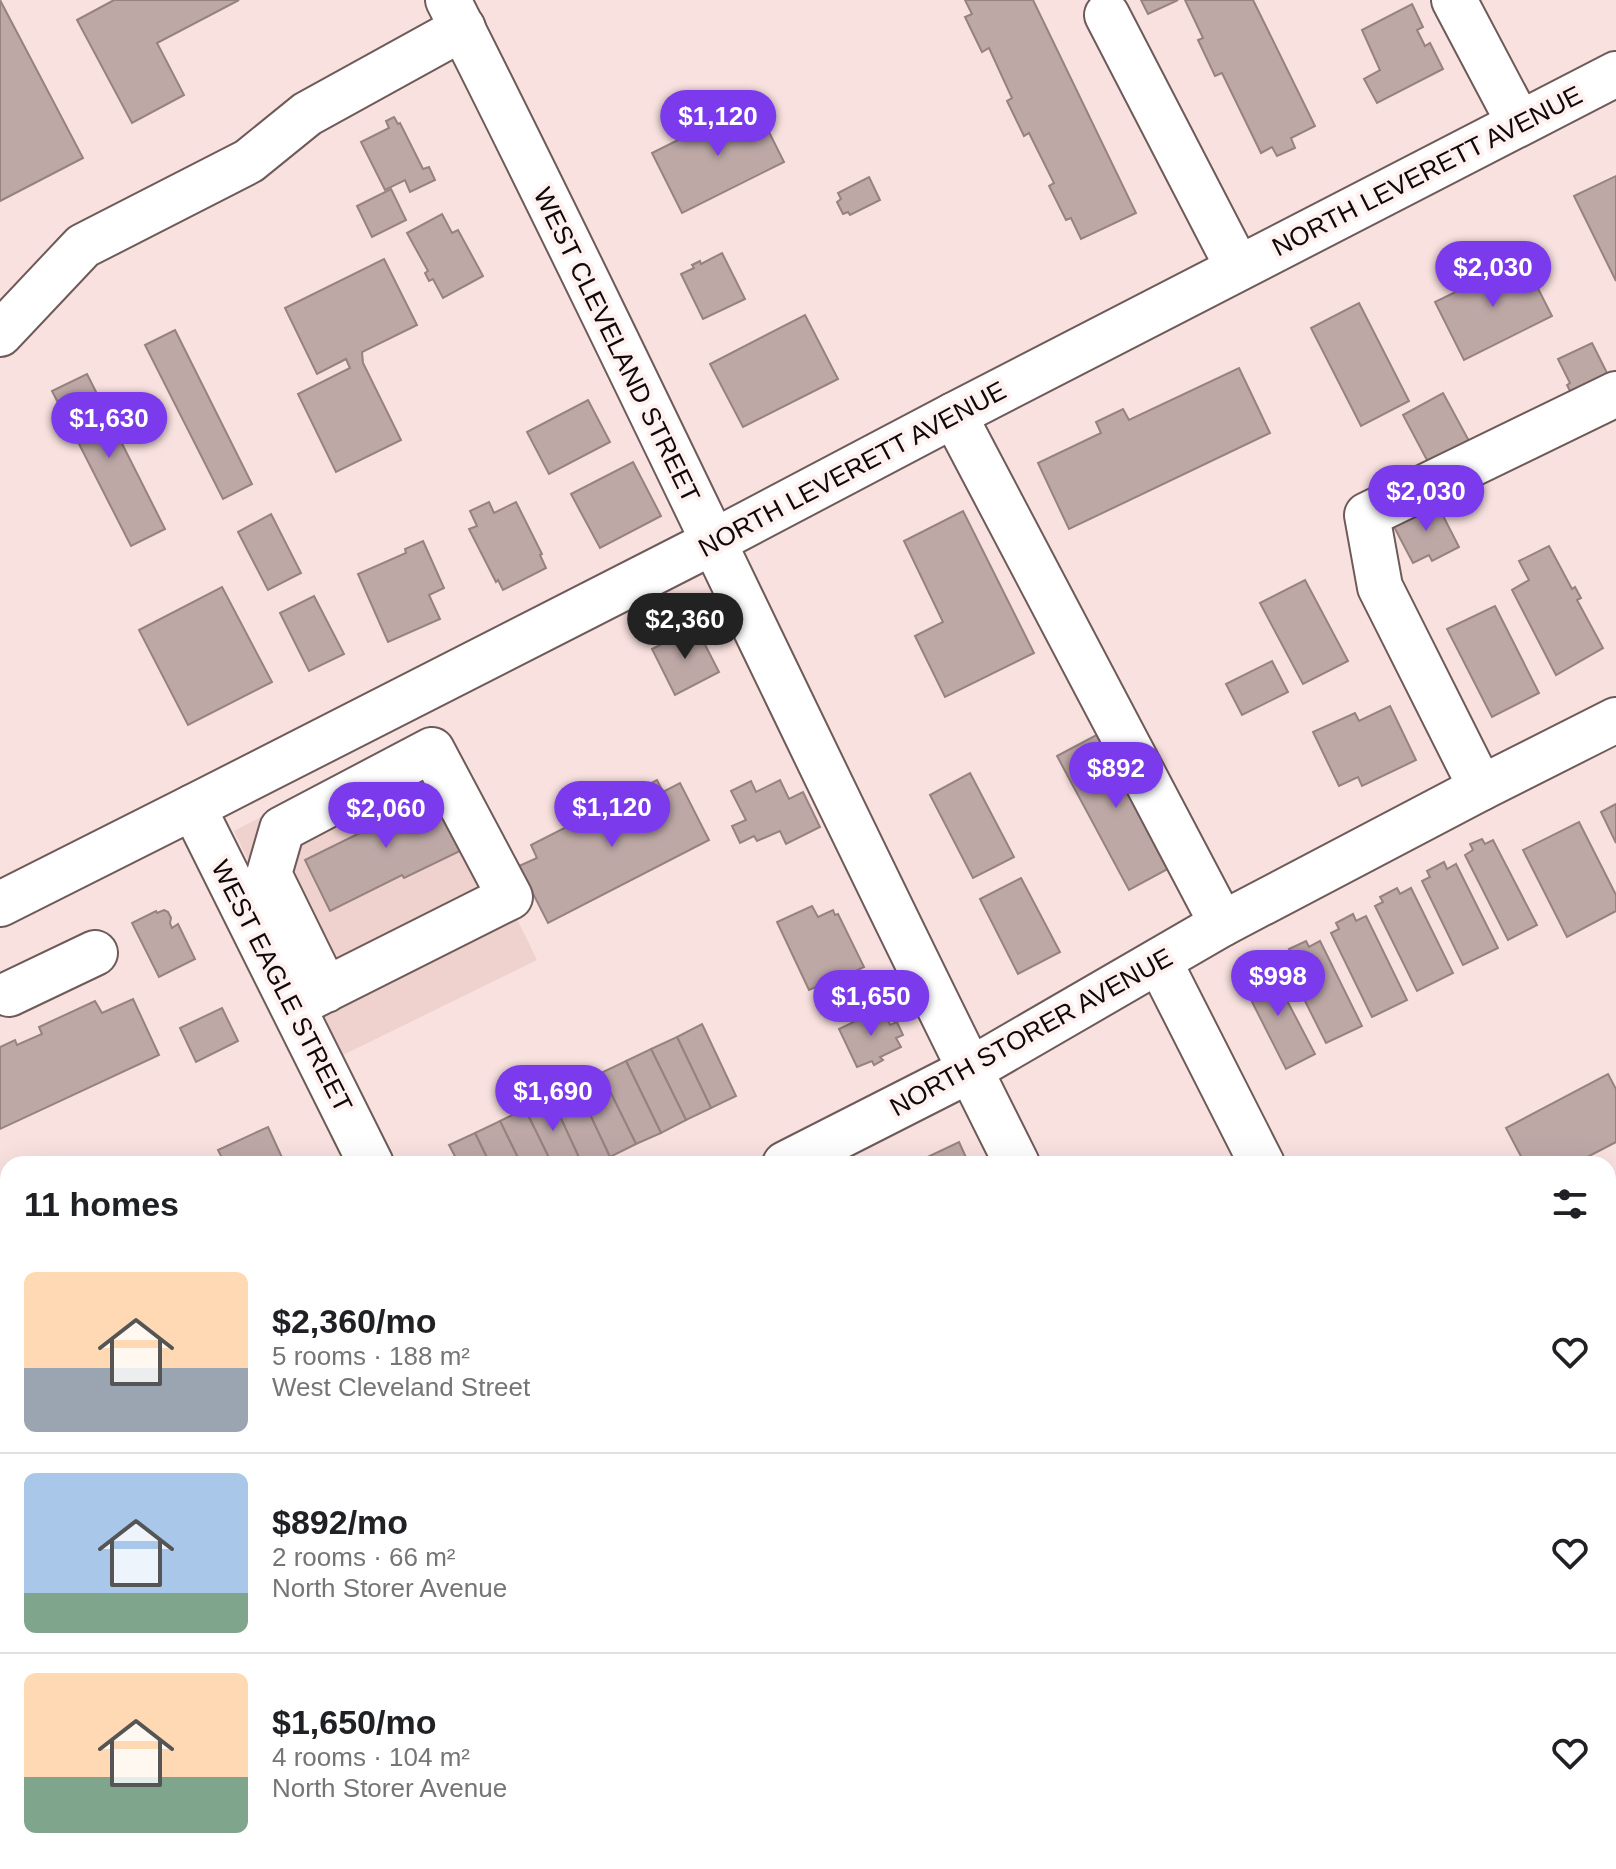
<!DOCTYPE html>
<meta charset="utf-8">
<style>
body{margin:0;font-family:Arial,sans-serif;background:#f6f6f6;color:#202124;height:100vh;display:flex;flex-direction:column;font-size:30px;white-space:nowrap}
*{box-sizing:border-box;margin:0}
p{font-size:26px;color:#757577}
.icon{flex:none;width:44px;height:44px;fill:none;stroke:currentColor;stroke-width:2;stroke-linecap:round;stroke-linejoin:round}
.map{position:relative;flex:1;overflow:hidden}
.drawer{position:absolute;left:0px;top:1156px;width:1616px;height:714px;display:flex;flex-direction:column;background:#fff;border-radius:24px 24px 0 0;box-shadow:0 8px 32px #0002}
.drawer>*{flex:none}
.price{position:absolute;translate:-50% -68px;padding:0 18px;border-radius:28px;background:#7c3aed;color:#fff;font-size:26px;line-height:52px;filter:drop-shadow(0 2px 4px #0008)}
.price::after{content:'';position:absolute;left:50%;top:48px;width:24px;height:18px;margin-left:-12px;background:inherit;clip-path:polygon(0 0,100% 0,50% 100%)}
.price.on{background:#222;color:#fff}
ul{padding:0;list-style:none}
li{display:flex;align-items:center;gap:24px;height:200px;padding:0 24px}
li+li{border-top:2px solid #e0e0e0}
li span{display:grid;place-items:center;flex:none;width:224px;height:160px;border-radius:12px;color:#555}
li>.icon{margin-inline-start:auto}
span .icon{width:96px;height:96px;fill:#fffc;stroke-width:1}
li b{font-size:34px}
h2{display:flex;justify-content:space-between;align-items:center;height:96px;padding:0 24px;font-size:34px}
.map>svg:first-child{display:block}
.built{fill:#efd2ce}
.building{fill:#bda8a6;stroke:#96827f;stroke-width:2}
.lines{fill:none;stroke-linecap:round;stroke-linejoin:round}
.minor-casing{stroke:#6e5b59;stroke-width:48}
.minor{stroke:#fff;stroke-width:44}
.labels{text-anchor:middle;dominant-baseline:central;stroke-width:8;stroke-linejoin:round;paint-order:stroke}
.street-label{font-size:26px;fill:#100909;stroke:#fef1ef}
</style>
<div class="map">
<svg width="1616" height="1869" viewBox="0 0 1616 1869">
<rect width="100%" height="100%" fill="#f8e1df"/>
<g class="built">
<path d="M425 731 537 960 341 1056 234 831Z"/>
<path d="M1616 1311V1464L1608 1448V1315Z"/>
</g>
<g class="building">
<path d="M0 0 83 158 0 201Z"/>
<path d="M114 0H239L157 43 184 95 132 123 77 20Z"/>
<path d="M965 0H1033L1136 213 1081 239 1071 218 1066 220 1049 186 1054 183 1029 133 1024 136 1007 101 1012 98 989 48 982 52 965 17 972 14Z"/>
<path d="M1141 0H1178L1148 14Z"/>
<path d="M1185 0H1253L1315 126 1291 138 1295 148 1277 156 1272 147 1261 153 1222 73 1215 76 1198 40 1203 38Z"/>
<path d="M1412 4 1423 27 1417 30 1425 46 1430 43 1443 69 1377 103 1364 79 1380 70 1362 30Z"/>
<path d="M754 102 784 162 682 213 652 153Z"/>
<path d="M394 117 398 124 400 123 423 169 429 167 435 180 410 192 405 180 385 190 361 142 389 128 386 121Z"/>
<path d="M1616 176V281L1574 196Z"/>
<path d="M869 177 880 200 850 215 848 212 843 214 837 202 841 199 838 193Z"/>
<path d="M391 189 406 220 372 237 357 206Z"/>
<path d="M442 214 452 233 458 230 483 276 443 298 433 279 429 281 425 273 428 271 407 233Z"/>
<path d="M722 253 745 299 703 319 681 274 694 268 692 265 700 261 701 264Z"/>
<path d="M384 259 417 325 362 352 363 363 401 440 336 472 298 394 350 368 346 359 317 374 285 308Z"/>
<path d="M1523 259 1552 316 1464 360 1435 302Z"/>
<path d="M1359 303 1409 401 1361 426 1311 328Z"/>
<path d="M805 315 838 379 743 427 710 364Z"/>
<path d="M175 330 252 484 223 499 145 345Z"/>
<path d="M1592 343 1614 387 1571 393 1567 385 1570 383 1558 359Z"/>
<path d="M1239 368 1270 433 1069 529 1038 463 1101 433 1096 422 1123 409 1129 420Z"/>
<path d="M87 374 165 529 131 546 52 391Z"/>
<path d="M1443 393 1469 441 1428 462 1403 415Z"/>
<path d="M588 400 610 442 549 474 527 432Z"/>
<path d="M633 462 661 516 600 548 571 494Z"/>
<path d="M1435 500 1459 547 1432 561 1429 555 1413 563 1392 523Z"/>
<path d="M489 502 494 513 516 502 542 554 540 555 546 568 503 590 498 580 496 582 469 529 477 526 470 511Z"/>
<path d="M963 511 1034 653 945 697 915 636 943 622 904 541Z"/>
<path d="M271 514 301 573 268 590 238 532Z"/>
<path d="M423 541 444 588 429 595 440 619 388 642 358 574 406 553 405 549Z"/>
<path d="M1549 546 1572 589 1575 587 1581 598 1577 600 1603 648 1556 675 1512 590 1529 580 1519 561Z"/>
<path d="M1305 580 1348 661 1303 684 1260 603Z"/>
<path d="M222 587 272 682 188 725 139 630Z"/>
<path d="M314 596 344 654 309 671 280 613Z"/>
<path d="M1495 606 1539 693 1492 717 1447 629Z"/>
<path d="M696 627 719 672 675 695 652 649Z"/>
<path d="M1272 661 1288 692 1242 715 1226 684Z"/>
<path d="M1390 706 1416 760 1362 786 1358 777 1339 786 1313 732 1355 713 1359 721Z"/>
<path d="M1104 731 1175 865 1129 890 1057 756Z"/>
<path d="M970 773 1014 857 973 878 930 795Z"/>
<path d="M657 780 663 792 680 783 709 840 548 923 519 866 537 858 531 845 580 820 586 832 615 817 608 805Z"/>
<path d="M780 780 789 799 803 792 820 827 786 844 780 831 757 841 754 836 740 843 732 826 746 820 731 791 751 781 756 792Z"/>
<path d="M433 787 464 849 404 878 402 875 330 911 305 860 376 825 372 818Z"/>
<path d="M1616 804V843L1601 812Z"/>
<path d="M1579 822 1616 895V911L1567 937 1523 850Z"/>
<path d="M1482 839 1485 844 1493 840 1537 925 1508 940 1465 855 1473 850 1470 844Z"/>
<path d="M1444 862 1447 869 1456 864 1498 948 1463 965 1422 881 1430 877 1427 871Z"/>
<path d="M1021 878 1060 952 1018 974 980 899Z"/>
<path d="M1397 888 1400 894 1411 888 1453 973 1417 991 1375 906 1383 902 1380 897Z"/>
<path d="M812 906 818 917 833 910 835 915 838 914 864 967 826 985 825 983 809 990 777 922Z"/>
<path d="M164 910 168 912 171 918 170 923 172 928 178 924 195 959 159 977 132 923 156 911 157 913Z"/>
<path d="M1353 914 1356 921 1366 916 1407 1000 1372 1017 1331 933 1339 929 1336 923Z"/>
<path d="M1306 941 1309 947 1320 941 1362 1026 1326 1043 1284 959 1292 955 1289 949Z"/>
<path d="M1259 968 1263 974 1271 970 1315 1054 1286 1069 1243 984 1251 980 1248 974Z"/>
<path d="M133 999 159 1055 0 1129V1047L15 1040 17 1045 42 1034 39 1027 95 1001 102 1013Z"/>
<path d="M222 1008 238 1041 196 1062 180 1028Z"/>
<path d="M883 1008 890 1025 897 1022 903 1035 896 1038 901 1047 880 1057 883 1060 874 1065 872 1061 857 1067 839 1029Z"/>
<path d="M702 1024 736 1096 711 1108 677 1037Z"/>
<path d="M677 1037 711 1108 686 1120 651 1049Z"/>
<path d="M651 1049 686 1120 661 1133 626 1061Z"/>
<path d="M626 1061 661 1133 636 1144 601 1073Z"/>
<path d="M601 1073 636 1144 610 1157 576 1085Z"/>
<path d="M1608 1074 1616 1089V1142L1574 1164H1525L1506 1128Z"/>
<path d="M576 1085 610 1157 595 1164H582L551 1097Z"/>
<path d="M551 1097 582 1164H552L525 1109Z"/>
<path d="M525 1109 552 1164H521L500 1121Z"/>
<path d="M500 1121 521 1164H490L475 1133Z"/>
<path d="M268 1127 285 1164H225L218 1150Z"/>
<path d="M475 1133 490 1164H459L449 1145Z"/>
<path d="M959 1142 969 1164H918L917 1162Z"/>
<path d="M0 1455 8 1470V1475L0 1480Z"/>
<path d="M1608 1743 1612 1750 1616 1748V1807L1608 1811Z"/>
<path d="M172 1862H210L197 1869H176Z"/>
<path d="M559 1862H609L612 1869H545Z"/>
<path d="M1126 1862H1234L1237 1869H1130Z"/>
<path d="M1441 1862H1502L1488 1869H1444Z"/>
</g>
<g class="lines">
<defs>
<g id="minor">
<path d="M448 0C643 386 823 778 1017 1164"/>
<path d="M1454 0 1519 123"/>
<path d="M1107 15 1238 268"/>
<path d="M0 334 83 246 249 161 307 114 463 28"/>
<path d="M954 415 1222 924"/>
<path d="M1481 788 1380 587 1367 515 1616 394"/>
<path d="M193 807 371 1164"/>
<path d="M0 904 193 807 713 542 954 415 1616 74"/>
<path d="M1159 961 1262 1164"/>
<path d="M9 994 95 953"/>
<path d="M293 1006 510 897 432 750 282 829 269 874 326 990"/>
<path d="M785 1164 970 1070 1222 924 1481 788 1616 720"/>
<path d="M1608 1315 1616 1311"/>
<path d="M0 1550 8 1546"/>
<path d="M0 1735 8 1752"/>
<path d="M61 1862 64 1869"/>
<path d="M709 1862 713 1869"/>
<path d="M1357 1862 1361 1869"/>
<path d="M347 1869 360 1862"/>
</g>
</defs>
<use href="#minor" class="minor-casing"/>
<use href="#minor" class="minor"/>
</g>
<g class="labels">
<g class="street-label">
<text transform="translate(1427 171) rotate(-27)">NORTH LEVERETT AVENUE</text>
<text transform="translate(617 345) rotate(64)">WEST CLEVELAND STREET</text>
<text transform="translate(852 469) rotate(-28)">NORTH LEVERETT AVENUE</text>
<text transform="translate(282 986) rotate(63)">WEST EAGLE STREET</text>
<text transform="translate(1031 1032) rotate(-29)">NORTH STORER AVENUE</text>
</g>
</g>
</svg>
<b class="price" style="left:718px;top:158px">$1,120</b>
<b class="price" style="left:1493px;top:309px">$2,030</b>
<b class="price" style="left:109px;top:460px">$1,630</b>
<b class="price" style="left:1426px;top:533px">$2,030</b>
<b class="price on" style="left:685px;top:661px">$2,360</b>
<b class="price" style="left:1116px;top:810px">$892</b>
<b class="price" style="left:612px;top:849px">$1,120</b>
<b class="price" style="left:386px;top:850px">$2,060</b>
<b class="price" style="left:1278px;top:1018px">$998</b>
<b class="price" style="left:871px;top:1038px">$1,650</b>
<b class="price" style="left:553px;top:1133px">$1,690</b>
<section class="drawer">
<h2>11 homes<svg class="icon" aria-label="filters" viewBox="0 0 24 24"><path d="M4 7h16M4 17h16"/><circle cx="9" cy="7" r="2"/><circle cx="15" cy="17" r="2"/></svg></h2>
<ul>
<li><span style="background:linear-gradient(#ffd9b3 60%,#9aa5b1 0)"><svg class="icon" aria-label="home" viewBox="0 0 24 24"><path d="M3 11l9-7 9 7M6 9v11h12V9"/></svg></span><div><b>$2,360/mo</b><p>5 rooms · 188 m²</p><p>West Cleveland Street</p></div><svg class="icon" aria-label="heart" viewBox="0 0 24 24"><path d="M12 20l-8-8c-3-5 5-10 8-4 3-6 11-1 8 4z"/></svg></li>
<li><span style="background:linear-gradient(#a9c7e8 75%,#7fa58c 0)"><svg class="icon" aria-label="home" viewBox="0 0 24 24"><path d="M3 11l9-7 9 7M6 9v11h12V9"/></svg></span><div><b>$892/mo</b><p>2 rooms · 66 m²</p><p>North Storer Avenue</p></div><svg class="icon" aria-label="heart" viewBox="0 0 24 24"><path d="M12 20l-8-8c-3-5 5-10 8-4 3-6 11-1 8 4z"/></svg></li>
<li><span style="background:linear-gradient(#ffd9b3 65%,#7fa58c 0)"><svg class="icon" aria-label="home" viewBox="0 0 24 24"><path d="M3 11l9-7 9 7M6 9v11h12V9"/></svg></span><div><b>$1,650/mo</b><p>4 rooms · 104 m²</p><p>North Storer Avenue</p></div><svg class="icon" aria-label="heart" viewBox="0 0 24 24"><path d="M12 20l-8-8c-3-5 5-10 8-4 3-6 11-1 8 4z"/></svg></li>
</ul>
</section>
</div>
